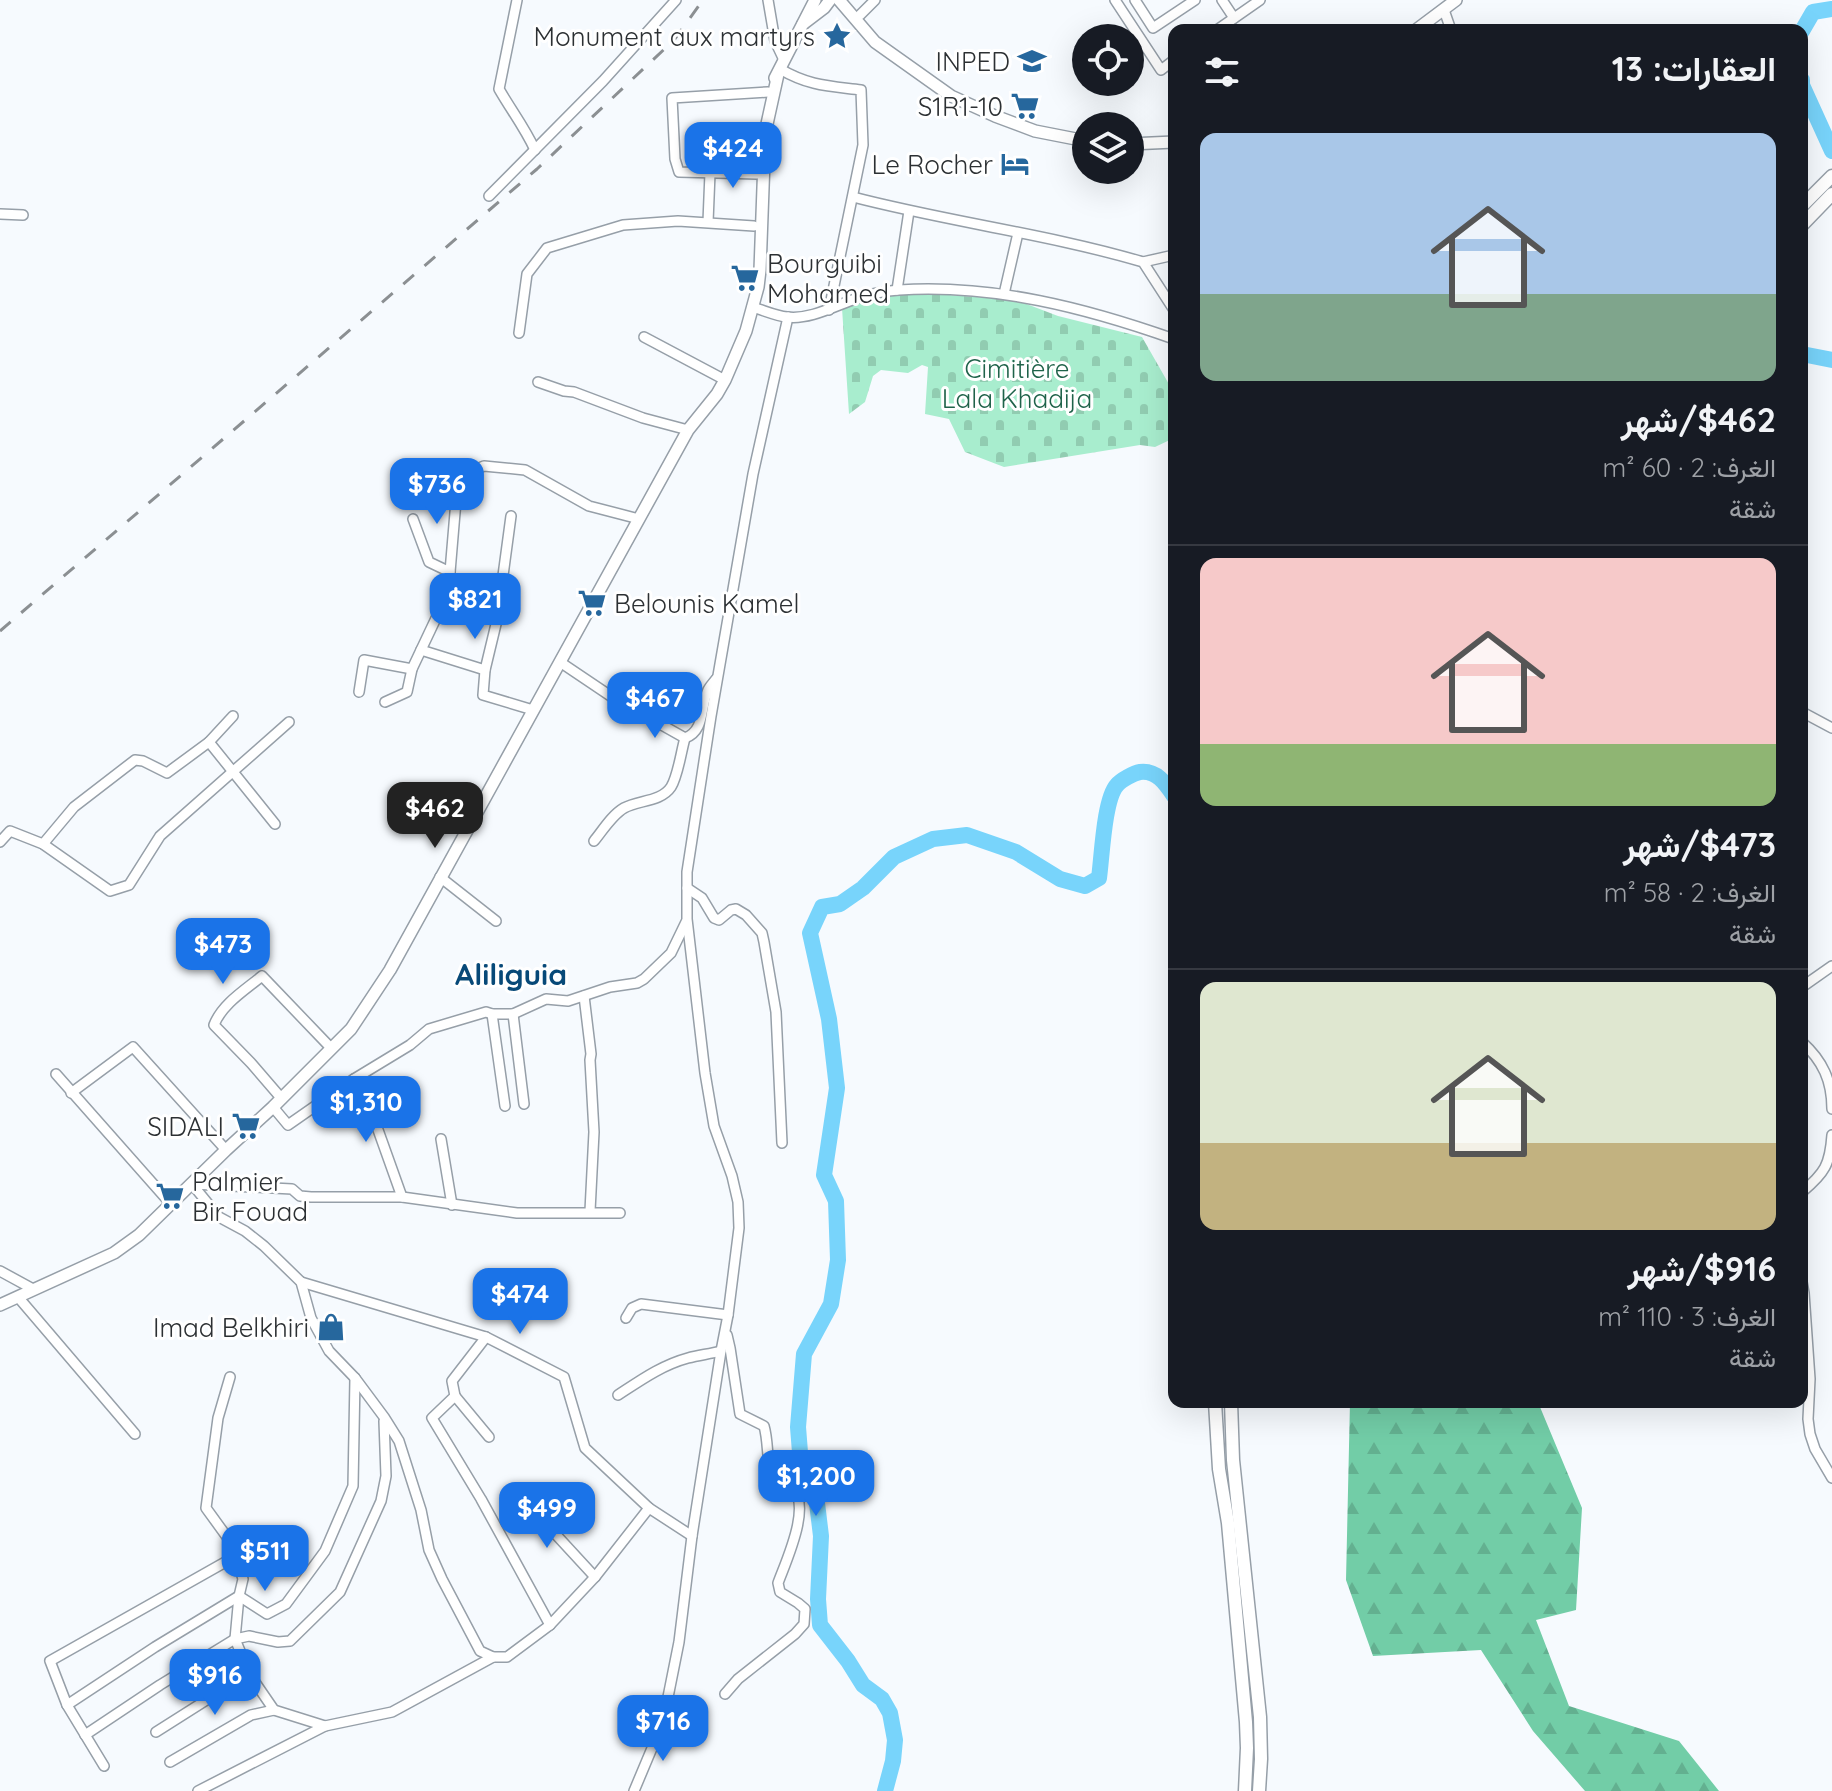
<!DOCTYPE html>
<html lang="ar">
<meta charset="utf-8">
<style>
body{margin:0;font-family:Quicksand,Vazirmatn,sans-serif;background:#20242c;color:#f1f3f6;direction:rtl;height:100vh;display:flex;flex-direction:column;font-size:30px;white-space:nowrap}
*{box-sizing:border-box;margin:0}
p{font-size:26px;color:#9ea1a6}
.icon{flex:none;width:44px;height:44px;fill:none;stroke:currentColor;stroke-width:2;stroke-linecap:round;stroke-linejoin:round}
.map{position:relative;flex:1;overflow:hidden;direction:ltr}
.sheet{position:absolute;left:1168px;top:24px;width:640px;height:1384px;display:flex;flex-direction:column;background:#171b24;border-radius:16px;box-shadow:0 8px 32px #0002;direction:rtl}
.sheet>*{flex:none}
.tools{position:absolute;left:1072px;top:24px;display:grid;gap:16px}
.tools a{display:grid;place-items:center;width:72px;height:72px;border-radius:50%;background:#171b24;box-shadow:0 8px 32px #0002;font-size:40px}
.price{position:absolute;translate:-50% -68px;padding:0 18px;border-radius:16px;background:#1a73e8;color:#fff;font-size:26px;line-height:52px;filter:drop-shadow(0 2px 4px #0008)}
.price::after{content:'';position:absolute;left:50%;top:48px;width:24px;height:18px;margin-left:-12px;background:inherit;clip-path:polygon(0 0,100% 0,50% 100%)}
.price.active{background:#222;color:#fff}
ul{padding:0;list-style:none}
li{display:grid;align-content:center;gap:16px;height:424px;padding:0 32px}
li+li{border-top:2px solid #363941}
li span{display:grid;place-items:center;height:248px;border-radius:16px;color:#555}
li>.icon{margin-inline-start:auto}
span .icon{width:144px;height:144px;fill:#fffc;stroke-width:1}
li b{font-size:34px}
h2{display:flex;justify-content:space-between;align-items:center;height:96px;padding:0 32px;font-size:34px}
.map>svg:first-child{display:block}
.forest{fill:url(#forest-firs)}
.cemetery{fill:url(#cemetery-stones)}
.lines{fill:none;stroke-linecap:round;stroke-linejoin:round}
.river{stroke:#78d4fb;stroke-width:16}
.minor-casing{stroke:#969fa8;stroke-width:12}
.major-casing{stroke:#969fa8;stroke-width:14}
.highway-casing{stroke:#969fa8;stroke-width:15}
.minor{stroke:#fff;stroke-width:9}
.major{stroke:#fff;stroke-width:11}
.highway{stroke:#fff;stroke-width:12}
.rail{stroke:#8b8f92;stroke-width:3;stroke-dasharray:14 14;stroke-linecap:butt}
.labels{text-anchor:middle;dominant-baseline:central;stroke-width:6;stroke-linejoin:round;paint-order:stroke}
.poi-label{font-size:26px;fill:#2c3033;stroke:#fff;text-anchor:end}
.park-label{font-size:26px;fill:#1f634a;stroke:#fff}
.quarter-label{font-size:30px;font-weight:bold;fill:#074978;stroke:#fff}
</style>
<div class="map">
<svg width="1832" height="1791" viewBox="0 0 1832 1791">
<defs>
<pattern id="forest-firs" width="22" height="20" patternUnits="userSpaceOnUse" patternTransform="scale(2)"><rect width="22" height="20" fill="#72cda7"/><path d="M5 1l3.5 6h-7zM16 11l3.5 6h-7z" fill="#63b090"/></pattern>
<pattern id="cemetery-stones" width="16" height="16" patternUnits="userSpaceOnUse" patternTransform="scale(2)"><rect width="16" height="16" fill="#a8edce"/><path d="M2 7V4a2 2 0 0 1 4 0v3zM10 15v-3a2 2 0 0 1 4 0v3z" fill="#91ccb1"/></pattern>
</defs>
<rect width="100%" height="100%" fill="#f6fafe"/>
<path class="forest" d="M1350 1402H1543L1540 1407 1582 1508 1576 1610 1536 1620 1569 1706 1679 1741 1719 1791H1585L1533 1731 1481 1650 1373 1656 1346 1580Z"/>
<path class="cemetery" d="M909 292 1016 300 1058 316 1142 337 1174 393V438L1155 447 1140 445 1004 467 965 452 949 419 925 414 928 367 922 365 908 373 881 370 873 376 865 402 849 414 842 308 867 299Z"/>
<g class="lines">
<g class="river">
<path d="M1802 31 1813 12 1832 9"/>
<path d="M1802 80V85L1832 151"/>
<path d="M1802 354 1832 360"/>
<path d="M885 1791 893 1761 895 1740 890 1713 882 1699 863 1685 848 1661 820 1625 818 1599 821 1536 817 1503 801 1465 798 1427 804 1354 831 1304 838 1260 836 1201 824 1175 837 1088 829 1019 810 933 822 907 840 904 863 888 894 857 933 839 967 835 1016 852 1060 879 1085 886 1099 878C1102 857 1104 799 1117 785 1121 780 1134 773 1140 772 1157 770 1166 784 1174 796"/>
</g>
<defs>
<g id="minor">
<path d="M517 0 499 89C511 110 525 128 535 150"/>
<path d="M768 0 775 41 784 60"/>
<path d="M1115 0 1161 70 1174 60"/>
<path d="M1135 0 1153 28 1195 0"/>
<path d="M1222 0 1234 18"/>
<path d="M1444 10 1451 30"/>
<path d="M860 15 875 0"/>
<path d="M1217 30 1260 0"/>
<path d="M780 69C809 86 829 86 861 90L863 145 829 310"/>
<path d="M757 174 679 172 675 159 672 98 768 92"/>
<path d="M489 196 603 81 676 0"/>
<path d="M853 197C949 222 1048 234 1143 262L1174 310"/>
<path d="M0 214 23 215"/>
<path d="M708 222 710 173"/>
<path d="M1143 262 1174 255"/>
<path d="M897 290 909 211"/>
<path d="M1004 294 1018 233"/>
<path d="M752 307C763 310 776 316 787 317 811 320 836 305 858 298 870 294 886 291 899 290 994 284 1086 308 1174 339"/>
<path d="M519 333 527 274 547 248 623 225 678 221 754 226"/>
<path d="M644 337 725 380"/>
<path d="M538 382 564 391 574 392 643 418 688 430"/>
<path d="M441 469 458 477 450 572"/>
<path d="M458 477 484 466 525 470 589 506 639 519"/>
<path d="M511 516 497 620 485 670 483 695 533 710"/>
<path d="M421 650 485 670"/>
<path d="M560 662 612 697 685 738C705 731 700 707 708 690 710 686 714 682 716 679"/>
<path d="M359 692 364 660 412 669"/>
<path d="M385 702 407 692 412 669 447 595 450 572 429 562 413 519"/>
<path d="M1802 712 1832 728"/>
<path d="M209 742 275 824"/>
<path d="M594 841C603 830 612 815 624 808 638 800 661 802 671 787 678 776 681 752 685 738"/>
<path d="M0 842 10 831 43 844 110 891 129 885 160 836 289 722"/>
<path d="M43 844 74 807 135 760 143 761 167 773 209 742 233 716"/>
<path d="M440 877 496 921"/>
<path d="M687 888 702 898 714 918 719 920 731 910 736 909 746 915 762 933 764 942 776 1012 782 1143"/>
<path d="M1802 987 1832 966"/>
<path d="M584 996 591 1054 590 1060 594 1132 590 1211"/>
<path d="M492 1014 505 1106"/>
<path d="M513 1014 524 1104"/>
<path d="M1802 1042C1823 1061 1832 1081 1832 1109"/>
<path d="M56 1074 170 1203"/>
<path d="M354 1079 377 1127 402 1197"/>
<path d="M71 1093 133 1047 226 1150"/>
<path d="M282 1099 251 1063 214 1025C222 1004 245 990 262 976L331 1048"/>
<path d="M273 1107 288 1125 354 1079 410 1045 429 1029 486 1012 492 1014H513L546 999 568 1001 610 987 637 983 644 979 671 953 686 922"/>
<path d="M441 1139 452 1205"/>
<path d="M192 1184 219 1217 245 1231 264 1246 301 1282 311 1318 329 1351 355 1378 384 1417 399 1441 421 1510 429 1550 442 1579 480 1651 493 1657H507L550 1625 595 1577 649 1508 692 1536"/>
<path d="M192 1184 292 1189 300 1196 311 1197H402L517 1213H620"/>
<path d="M1802 1192C1825 1173 1830 1164 1832 1135"/>
<path d="M0 1271 33 1289"/>
<path d="M301 1282 486 1337 564 1377 585 1448 649 1508"/>
<path d="M1802 1282 1804 1293 1810 1379 1808 1419 1810 1434 1815 1449 1832 1478"/>
<path d="M18 1297 135 1434"/>
<path d="M626 1318 632 1308 641 1304 728 1315"/>
<path d="M486 1337 452 1381 455 1396 432 1418 481 1499 550 1625"/>
<path d="M230 1377 218 1418 206 1508 235 1548 236 1556"/>
<path d="M618 1395C641 1380 662 1365 688 1358 699 1355 710 1354 721 1351"/>
<path d="M455 1396 489 1437"/>
<path d="M525 1501 595 1577"/>
<path d="M725 1694 738 1679 795 1634 804 1624 805 1609 798 1603 780 1592 778 1583C786 1561 813 1504 791 1486 787 1482 778 1481 773 1480 766 1463 769 1443 764 1426L740 1414 730 1348 727 1335"/>
<path d="M67 1705 155 1647 239 1596 267 1614 286 1604 325 1551 353 1486 355 1378"/>
<path d="M156 1732 227 1687 250 1675"/>
<path d="M85 1735 160 1685 235 1639 249 1636 278 1642 290 1641 340 1592 381 1501 386 1476 384 1421"/>
<path d="M170 1762 251 1715 274 1710"/>
<path d="M104 1766 67 1705 50 1661 236 1556 243 1579 239 1596 235 1639 250 1675 274 1710 325 1726 392 1712 493 1657"/>
<path d="M198 1791 325 1726"/>
<path d="M634 1791 663 1722 679 1642 692 1536 721 1351 728 1315 739 1228 738 1202 732 1176 714 1126 705 1073 687 919V872L711 716 753 474 788 317"/>
</g>
<g id="major">
<path d="M839 0 875 42 951 96 995 116 1035 131 1086 141"/>
<path d="M803 24 824 8 830 0"/>
<path d="M1416 30 1456 0"/>
<path d="M775 78 815 0"/>
<path d="M1130 144 1174 142"/>
<path d="M0 1305 114 1253 139 1235 226 1150 273 1107 351 1029 390 970 688 430 717 394 725 380 746 331 758 287 760 270 765 133 778 74"/>
</g>
<g id="highway">
<path d="M1802 206 1832 176"/>
<path d="M1802 225 1832 194"/>
<path d="M1215 1402 1219 1469 1228 1523 1246 1722 1247 1748 1245 1791"/>
<path d="M1231 1402 1233 1460 1260 1717 1261 1759 1259 1791"/>
</g>
</defs>
<use href="#minor" class="minor-casing"/>
<use href="#major" class="major-casing"/>
<use href="#highway" class="highway-casing"/>
<use href="#minor" class="minor"/>
<use href="#major" class="major"/>
<use href="#highway" class="highway"/>
<path class="rail" d="M0 631 537 169 674 40 703 0"/>
</g>
<defs>
<symbol id="sight-bare" viewBox="-9 -9 18 18"><path d="M0-6L1.8-2.2L6-1.7L2.9 1.2L3.7 5.4L0 3.3L-3.7 5.4L-2.9 1.2L-6-1.7L-1.8-2.2Z" fill="#26679d" stroke="#fff" stroke-width="2.5" paint-order="stroke"/></symbol>
<symbol id="university-bare" viewBox="-9 -9 18 18"><path d="M0-5L7-2L0 1L-7-2ZM-4 1L0 2.5L4 1V4Q0 6-4 4Z" fill="#26679d" stroke="#fff" stroke-width="2.5" paint-order="stroke"/></symbol>
<symbol id="supermarket-bare" viewBox="-9 -9 18 18"><path d="M-6-5.5h2.5l.6 2H6L4.5 2H-2.5L-4.4-4H-6ZM-1.5 3.2a1.3 1.3 0 1 0 .1 0ZM3 3.2a1.3 1.3 0 1 0 .1 0Z" fill="#26679d" stroke="#fff" stroke-width="2.5" paint-order="stroke"/></symbol>
<symbol id="hotel-bare" viewBox="-9 -9 18 18"><path d="M-6-4.5h1.5V1H6V5H4.5V3h-9V5H-6ZM-4 0a1.8 1.8 0 1 1 3.6 0ZM.5 0V-2.5h3Q6-2.5 6 0Z" fill="#26679d" stroke="#fff" stroke-width="2.5" paint-order="stroke"/></symbol>
<symbol id="shop-bare" viewBox="-9 -9 18 18"><path d="M-5-2.5h2.3a2.7 3.5 0 0 1 5.4 0H5L5.5 6h-11ZM-1.5-2.5h3a1.5 2.3 0 0 0-3 0Z" fill="#26679d" stroke="#fff" stroke-width="2.5" paint-order="stroke"/></symbol>
</defs>
<g fill-rule="evenodd">
<use href="#sight-bare" x="817" y="16" width="40" height="40"/>
<use href="#university-bare" x="1012" y="41" width="40" height="40"/>
<use href="#supermarket-bare" x="1005" y="86" width="40" height="40"/>
<use href="#hotel-bare" x="995" y="144" width="40" height="40"/>
<use href="#supermarket-bare" x="725" y="258" width="40" height="40"/>
<use href="#supermarket-bare" x="572" y="583" width="40" height="40"/>
<use href="#supermarket-bare" x="226" y="1106" width="40" height="40"/>
<use href="#supermarket-bare" x="150" y="1176" width="40" height="40"/>
<use href="#shop-bare" x="311" y="1307" width="40" height="40"/>
</g>
<g class="labels">
<g class="poi-label">
<text x="815" y="36">Monument aux martyrs</text>
<text x="1010" y="61">INPED</text>
<text x="1003" y="106">S1R1-10</text>
<text x="993" y="164">Le Rocher</text>
<text x="767" y="263" text-anchor="start">Bourguibi<tspan x="767" dy="30">Mohamed</tspan></text>
<text x="614" y="603" text-anchor="start">Belounis Kamel</text>
<text x="224" y="1126">SIDALI</text>
<text x="192" y="1181" text-anchor="start">Palmier<tspan x="192" dy="30">Bir Fouad</tspan></text>
<text x="309" y="1327">Imad Belkhiri</text>
</g>
<g class="park-label">
<text x="1017" y="368">Cimitière<tspan x="1017" dy="30">Lala Khadija</tspan></text>
</g>
<g class="quarter-label">
<text x="511" y="974">Aliliguia</text>
</g>
</g>
</svg>
<div class="tools">
<a><svg class="icon" aria-label="locate" viewBox="0 0 24 24"><circle cx="12" cy="12" r="6"/><path d="M12 2v4M12 18v4M2 12h4M18 12h4"/></svg></a>
<a><svg class="icon" aria-label="layers" viewBox="0 0 24 24"><path d="M12 4l9 5-9 5-9-5zM3 14l9 5 9-5"/></svg></a>
</div>
<b class="price" style="left:733px;top:190px">$424</b>
<b class="price" style="left:437px;top:526px">$736</b>
<b class="price" style="left:475px;top:641px">$821</b>
<b class="price" style="left:655px;top:740px">$467</b>
<b class="price active" style="left:435px;top:850px">$462</b>
<b class="price" style="left:223px;top:986px">$473</b>
<b class="price" style="left:366px;top:1144px">$1,310</b>
<b class="price" style="left:520px;top:1336px">$474</b>
<b class="price" style="left:816px;top:1518px">$1,200</b>
<b class="price" style="left:547px;top:1550px">$499</b>
<b class="price" style="left:265px;top:1593px">$511</b>
<b class="price" style="left:215px;top:1717px">$916</b>
<b class="price" style="left:663px;top:1763px">$716</b>
<section class="sheet">
<h2>العقارات: 13<svg class="icon" aria-label="filters" viewBox="0 0 24 24"><path d="M4 7h16M4 17h16"/><circle cx="9" cy="7" r="2"/><circle cx="15" cy="17" r="2"/></svg></h2>
<ul>
<li><span style="background:linear-gradient(#a9c7e8 65%,#7fa58c 0)"><svg class="icon" aria-label="home" viewBox="0 0 24 24"><path d="M3 11l9-7 9 7M6 9v11h12V9"/></svg></span><div><b>$462/شهر</b><p>الغرف: 2 · 60 m²</p><p>شقة</p></div></li>
<li><span style="background:linear-gradient(#f6c9c9 75%,#8fb573 0)"><svg class="icon" aria-label="home" viewBox="0 0 24 24"><path d="M3 11l9-7 9 7M6 9v11h12V9"/></svg></span><div><b>$473/شهر</b><p>الغرف: 2 · 58 m²</p><p>شقة</p></div></li>
<li><span style="background:linear-gradient(#dfe7d0 65%,#c2b280 0)"><svg class="icon" aria-label="home" viewBox="0 0 24 24"><path d="M3 11l9-7 9 7M6 9v11h12V9"/></svg></span><div><b>$916/شهر</b><p>الغرف: 3 · 110 m²</p><p>شقة</p></div></li>
</ul>
</section>
</div>
